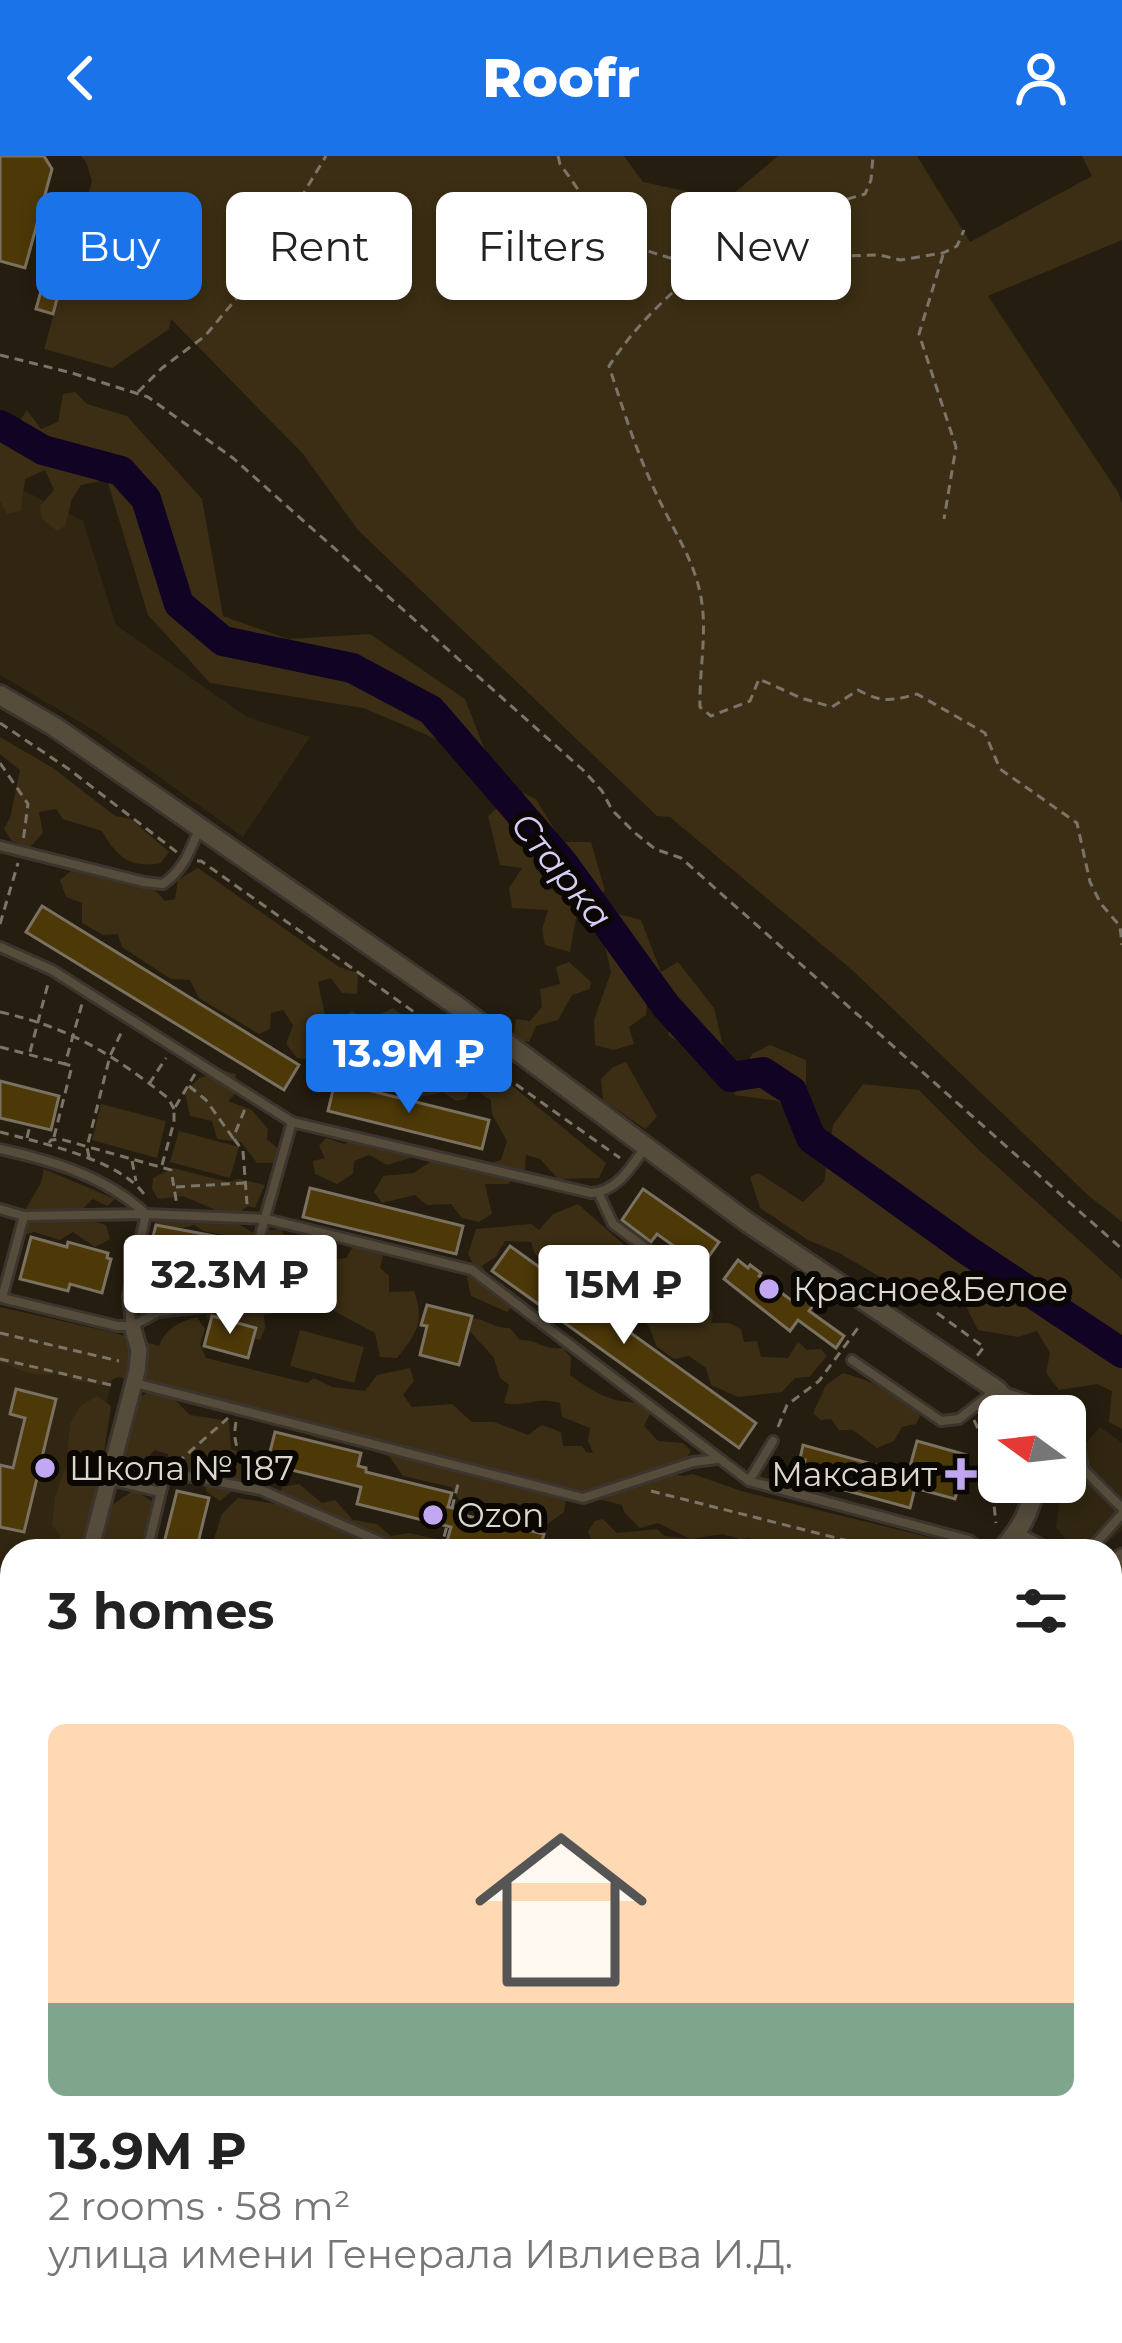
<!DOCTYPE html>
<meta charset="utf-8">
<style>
body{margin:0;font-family:Montserrat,sans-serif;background:#f2f2f2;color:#222;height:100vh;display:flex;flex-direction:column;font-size:45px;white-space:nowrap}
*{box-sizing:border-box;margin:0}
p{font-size:39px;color:#767676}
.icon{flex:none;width:66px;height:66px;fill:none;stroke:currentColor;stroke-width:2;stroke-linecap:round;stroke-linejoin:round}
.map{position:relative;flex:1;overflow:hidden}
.sheet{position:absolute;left:0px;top:1383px;width:1122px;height:804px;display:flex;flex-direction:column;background:#fff;border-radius:36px 36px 0 0;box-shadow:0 6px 18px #0003}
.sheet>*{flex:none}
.banner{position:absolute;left:36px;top:36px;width:1050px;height:108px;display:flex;gap:24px}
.needle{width:78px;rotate:285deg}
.tools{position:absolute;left:978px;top:1239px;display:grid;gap:24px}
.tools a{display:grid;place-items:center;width:108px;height:108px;border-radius:18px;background:#fff;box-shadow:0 6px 18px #0003;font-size:60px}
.price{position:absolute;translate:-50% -102px;padding:0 27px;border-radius:12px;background:#fff;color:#222;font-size:39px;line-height:78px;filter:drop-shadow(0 3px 6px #0008)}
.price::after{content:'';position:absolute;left:50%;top:72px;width:36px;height:27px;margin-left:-18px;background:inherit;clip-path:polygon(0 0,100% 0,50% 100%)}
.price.selected{background:#1a73e8;color:#fff}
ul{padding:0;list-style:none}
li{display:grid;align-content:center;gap:24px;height:636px;padding:0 48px}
li span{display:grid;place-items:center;height:372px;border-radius:18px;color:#555}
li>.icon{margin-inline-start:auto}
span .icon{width:216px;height:216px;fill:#fffc;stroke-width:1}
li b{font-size:51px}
h2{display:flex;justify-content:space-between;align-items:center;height:144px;padding:0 48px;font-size:51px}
.pill{padding:0 42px;border-radius:18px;background:#fff;box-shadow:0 6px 18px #0003;font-size:42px;line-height:108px}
.pill.selected{background:#1a73e8;color:#fff}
header{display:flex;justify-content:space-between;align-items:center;height:156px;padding:0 48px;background:#1a73e8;color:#fff;font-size:54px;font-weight:800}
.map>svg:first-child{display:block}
.built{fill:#302611}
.green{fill:#3b2e14}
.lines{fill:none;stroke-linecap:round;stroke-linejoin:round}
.river{stroke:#110323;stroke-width:30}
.building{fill:#4d3808;stroke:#7a7160;stroke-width:3}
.service-casing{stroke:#3c352e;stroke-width:14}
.minor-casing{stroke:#3c352e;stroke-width:21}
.tertiary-casing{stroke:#3c352e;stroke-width:24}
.path{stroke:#7b7569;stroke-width:3;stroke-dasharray:9 6;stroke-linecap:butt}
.service{stroke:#554c3c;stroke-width:8}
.minor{stroke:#554c3c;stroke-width:15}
.tertiary{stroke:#554c3c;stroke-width:18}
.poi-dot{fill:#c2a8f3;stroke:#0b0804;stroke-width:4.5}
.labels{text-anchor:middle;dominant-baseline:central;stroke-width:12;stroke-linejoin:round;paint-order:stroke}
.poi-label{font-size:33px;fill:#ddd8cf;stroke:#0b0804;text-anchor:start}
.water-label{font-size:36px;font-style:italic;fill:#d8cbf5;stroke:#0b0804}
</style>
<header><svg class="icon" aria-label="back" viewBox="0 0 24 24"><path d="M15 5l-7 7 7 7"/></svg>Roofr<svg class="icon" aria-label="person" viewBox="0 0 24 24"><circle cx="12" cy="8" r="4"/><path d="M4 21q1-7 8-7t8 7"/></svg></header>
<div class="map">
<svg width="1122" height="2187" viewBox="0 0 1122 2187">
<rect width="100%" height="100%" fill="#251d0f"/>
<g class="built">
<path d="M0 322 83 365 116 469 247 561 310 581 243 681 95 575 0 519Z"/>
<path d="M0 1194 113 1220 70 1395H12V1413L0 1411Z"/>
<path d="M1100 1271 1122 1287V1374L1097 1395H1088L1073 1392 1056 1371 1062 1326H1065V1310Z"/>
</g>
<g class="green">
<path d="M81 0H624L643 26 726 44 778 0H917L970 86 1092 20 1082 0H1122V84L988 140 1118 336 1122 347V1066L1089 1040 852 814 670 661 657 660 358 374 303 298 171 163 169 173 112 212 44 193 92 25 86 6Z"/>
<path d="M75 236 87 248 127 260 202 343 223 460 288 483 370 478 465 543 491 610 425 578 363 552 210 527 148 459 107 324 81 329 72 343 65 370 57 375 41 362 40 350 54 334 45 314 25 323 21 355 7 358 0 345V281L7 283 27 254 41 273 58 266 63 238Z"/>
<path d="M0 581 53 612 115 660 131 663 169 696 161 707C130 713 116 700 102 675L63 663 56 653 39 656 43 677 30 691 12 685 4 673 10 662 20 614 0 598Z"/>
<path d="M517 634 536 643 562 686H591L605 735 578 750 570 796 545 789 542 774 548 754 512 752 509 732 522 712 500 709 488 660Z"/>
<path d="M198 712 339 811 358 817 357 838 342 837 331 822 318 826 326 864 315 905 297 902 286 888 293 869 283 854 271 857 270 873 259 878 199 842 190 824 171 823 122 791 118 778 103 779 82 767V747L66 741 60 724 72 714C112 714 138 711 165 745L175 743 178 724Z"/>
<path d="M619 758 641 764 661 816 678 806 714 852 723 890 711 908 668 879 671 865 647 842 646 859 629 871 634 888 613 894 595 889 594 864 611 816 605 790 621 775Z"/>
<path d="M569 806 591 826 590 833 572 839 558 864 536 870 529 886 513 883 516 863 530 865 542 851 540 833 560 828 556 811Z"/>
<path d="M393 852 432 881 444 897 460 894 470 933 466 943 456 945 443 936C417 946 396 936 374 920L346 924 331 917V898L344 886 341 861 352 855 367 865Z"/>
<path d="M770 889 806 904V949L798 973 778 945 734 939 752 898Z"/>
<path d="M626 906 657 961 645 973 603 944 601 923 613 911Z"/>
<path d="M482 912 498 913 510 928 606 1007 599 1022 558 1023 540 1003 526 999 525 1013 508 1028H485L492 1058 479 1066 462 1062 451 1048 427 1049 415 1039 382 1047 374 1036 383 1020 414 1017 440 999 471 1013 501 1004 507 985 492 958 491 944 481 938 474 927Z"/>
<path d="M224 915 236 918 234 939 228 945 252 954 268 973 267 983 278 993 276 1007H257L241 986 217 983 212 965 190 960 185 937 199 922Z"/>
<path d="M863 928 919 934 980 995 1122 1123V1273L1109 1266 1112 1235 1097 1228 1059 1234 1046 1217 1050 1197 1037 1175 1018 1181 978 1174 965 1148 908 1137 839 1097 808 1084 760 1052 750 1021 758 1017 803 1046 824 1026 833 969Z"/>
<path d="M101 948 166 965 157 1002 92 984Z"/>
<path d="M179 975 239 991 230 1022 170 1006Z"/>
<path d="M365 980 379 990 396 984 408 986 410 1002 387 1009 369 999 354 1005 353 1018 337 1028 315 1018 313 1005 325 1002 319 990 326 982 344 988Z"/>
<path d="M173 1012 228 1026 239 1023 265 1029 255 1052 248 1050 240 1056 218 1055 183 1040 158 1043 152 1033 153 1022Z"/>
<path d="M44 1013 115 1043 107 1050 93 1043 82 1053 89 1064 106 1069 110 1083 95 1091 73 1076 60 1084 34 1076 24 1079 16 1069 41 1027Z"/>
<path d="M578 1048 649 1111 676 1141 706 1146 713 1158 711 1167H729L741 1173 744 1186 757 1185 761 1201 788 1202 798 1186 807 1194 821 1193 827 1200 809 1221 795 1222 782 1236 738 1241 711 1229 706 1212 689 1200 674 1203 656 1190C647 1154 631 1154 598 1149L594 1132 572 1112H556L535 1098 531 1086 505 1085 496 1101 482 1110 491 1123 503 1128 514 1148 507 1156 471 1140 467 1122 475 1111 468 1098 476 1073 531 1068 539 1074 553 1058Z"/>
<path d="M150 1053 175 1055 192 1066 202 1063 233 1065 252 1076 281 1073 286 1082 276 1095 284 1127 276 1157 264 1159 265 1172 260 1184 234 1178 206 1161 207 1155 228 1152 239 1126 248 1117 241 1106 240 1082 203 1075 194 1069C179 1076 158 1068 143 1062Z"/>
<path d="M372 1087 383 1099 380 1112 389 1120V1136L414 1135C425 1165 417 1177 397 1202L380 1201 375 1177 323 1149 316 1129 335 1103 346 1102 354 1089Z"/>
<path d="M0 1151 111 1176 159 1190C166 1172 179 1166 197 1161L205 1173 200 1189 206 1202 307 1227 314 1222 332 1231 365 1235 377 1219 410 1212 414 1225 403 1239 412 1251 452 1248 472 1266H494L528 1279 542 1269 561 1276 563 1290H582L586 1296 593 1297 588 1285 590 1272 562 1261 560 1247C533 1240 528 1252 504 1247L509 1229 500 1222 494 1202 466 1171 468 1162C486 1162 491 1172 510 1172L520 1184C539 1184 543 1194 563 1192L571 1202 570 1219C591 1235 615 1249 642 1246L650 1258 644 1270 658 1285 683 1287 691 1295 684 1305 660 1314 683 1320 693 1318 741 1335 965 1390 963 1395H782L759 1391 749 1382 740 1383 722 1378 691 1383 719 1388 723 1395H594L588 1375 595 1365 603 1363 617 1377 657 1373 665 1380 690 1383 658 1367 640 1372 624 1356 622 1349 567 1335 564 1356 542 1372 467 1355 451 1331 403 1320 390 1301 370 1293 318 1282 277 1267 248 1262 227 1253 216 1255 180 1241 177 1237 118 1221 101 1229 72 1224 63 1216C44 1222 22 1218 6 1207H0Z"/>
<path d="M300 1174 364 1191 354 1227 290 1210Z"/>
<path d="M843 1217C872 1225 899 1237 920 1260L916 1268 902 1271 894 1285 877 1292 853 1274H839L831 1263 821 1264 813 1257 826 1229Z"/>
<path d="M150 1235 173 1242 190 1259 229 1265 231 1293 252 1300 254 1317 220 1345 207 1336 201 1317 177 1329 166 1327 168 1298 154 1294 134 1323 122 1324 116 1314 135 1244Z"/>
<path d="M97 1240 111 1250 101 1317 80 1395H59L60 1379 52 1369 55 1341 66 1310 70 1268 80 1250Z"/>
<path d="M299 1328 322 1347 335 1344 353 1364 377 1368 391 1380 409 1377 436 1383 442 1395H281L279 1393 218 1395 211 1392 222 1358 238 1342 277 1348 282 1331Z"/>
<path d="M134 1334 153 1346 157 1388 153 1395H92L106 1353Z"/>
<path d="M12 1553V1685L0 1715V1612Z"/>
<path d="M10 1810 12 1944 1 1964 5 1992 0 1996V1815Z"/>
<path d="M0 2159 12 2162V2175H66L103 2184 101 2178 103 2175C124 2175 141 2177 159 2187H0Z"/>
</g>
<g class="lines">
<path class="river" d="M0 269 43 294 121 315 146 343 179 448 223 485 352 512 431 554 563 707 666 850 731 921 763 916 792 935 811 982 967 1094 1122 1197"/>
</g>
<g class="building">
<path d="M0 0H44L52 13 25 112 0 105Z"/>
<path d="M48 109 65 113 53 158 36 153Z"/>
<path d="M42 750 299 909 284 934 26 776Z"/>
<path d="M0 925 59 940 51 974 0 962Z"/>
<path d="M335 926 489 964 482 993 328 955Z"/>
<path d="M310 1032 463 1070 456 1098 303 1061Z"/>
<path d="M643 1033 719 1086 702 1110 657 1078 651 1086 622 1064Z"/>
<path d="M156 1069 235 1084 233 1089 237 1090 229 1124 197 1116 196 1120 146 1108Z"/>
<path d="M31 1081 67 1091 68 1086 108 1097 107 1102 111 1103 102 1137 70 1128 68 1135 20 1123Z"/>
<path d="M510 1090 756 1267 739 1292 492 1115Z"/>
<path d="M738 1104 748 1112 750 1109 761 1117 759 1120 795 1147 801 1139 814 1148 809 1155 844 1180 836 1192 798 1164 790 1175 724 1123Z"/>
<path d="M427 1149 472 1160 459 1209 420 1199 427 1170 421 1169Z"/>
<path d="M212 1160 256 1172 248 1202 204 1190Z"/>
<path d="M16 1233 56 1243 24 1376 0 1371V1309L13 1312 25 1262 10 1258Z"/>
<path d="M275 1276 361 1297 358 1310 366 1312V1316L452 1337 448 1351 456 1353 455 1357 544 1378 539 1395H472L446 1389 451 1371 357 1348 361 1331 267 1308Z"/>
<path d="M917 1285 967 1299 955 1343 915 1332 910 1352 800 1322 805 1304 800 1303 803 1289 908 1318Z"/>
<path d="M177 1335 209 1342 196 1395H162Z"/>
</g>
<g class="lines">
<defs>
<g id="service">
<path d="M0 690 144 726 163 728C183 714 189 697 198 676"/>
<path d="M0 791 52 814 292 966 591 1037C617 1036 632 1010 646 990"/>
<path d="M0 993C53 1005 105 1020 146 1058L128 1140 131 1168"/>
<path d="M599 1038 613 1068 699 1132"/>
<path d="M0 1053 24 1060 146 1058 266 1063 472 1114 749 1325 969 1384 984 1395"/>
<path d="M24 1060 2 1142 117 1170H132L158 1156 241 1147 292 966"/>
<path d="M852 1204 941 1265 959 1263 996 1234"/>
<path d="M135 1227 583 1342 693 1306 717 1303"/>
<path d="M1010 1238 1039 1248 1054 1260"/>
<path d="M1065 1269 1076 1279 1084 1314 1122 1352"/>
<path d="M1065 1323 1084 1314"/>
<path d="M110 1324 161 1336 147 1395"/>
<path d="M749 1325 773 1285"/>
<path d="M1039 1335 1059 1326"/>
<path d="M161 1336 166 1316 261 1334 402 1395"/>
<path d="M1089 1395 1122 1358"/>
<path d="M1110 1418 1122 1421"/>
<path d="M1110 1786 1122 1737"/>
<path d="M1110 1914 1122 1917"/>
<path d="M0 2001 12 1951"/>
<path d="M0 2015 12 2018"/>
<path d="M1075 2175 1117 2187"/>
<path d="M183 2187 186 2175"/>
<path d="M474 2187 477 2175"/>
<path d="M579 2187 587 2175"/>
<path d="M936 2187 939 2175"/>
<path d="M1019 2187 1022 2175"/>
</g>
<g id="minor">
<path d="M1016 1379 1046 1395"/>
<path d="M90 1395 137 1215 139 1194 132 1170"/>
<path d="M1110 1409 1122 1401"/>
<path d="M0 1755 12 1707"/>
<path d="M0 2115 12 2118"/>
<path d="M259 2175 312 2187"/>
</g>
<g id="tertiary">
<path d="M0 539 55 571 457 850 747 1066 997 1234 1021 1260"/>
<path d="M1001 1395C1020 1375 1032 1354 1035 1326"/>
<path d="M398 2187 405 2175"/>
</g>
</defs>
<use href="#service" class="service-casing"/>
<use href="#minor" class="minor-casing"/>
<use href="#tertiary" class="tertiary-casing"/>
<g class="path">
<path d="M558 0 560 8C578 32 595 62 619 80 658 108 759 125 796 91L836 100 880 99 900 104 943 97 957 90 964 74"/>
<path d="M797 90 809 59 827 49 865 38 871 24 873 0"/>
<path d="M943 99 919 178 956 291 944 363"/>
<path d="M707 108C669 137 635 170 609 210 623 253 637 298 657 339 671 370 691 399 699 432 709 471 699 511 700 551L711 560 750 545 759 523 801 542 832 551 858 534C882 547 891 545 917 538L985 577 1000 613 1077 667 1090 726 1101 748 1120 770 1122 789"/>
<path d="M0 199 72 217 148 241 233 302 583 614 602 635 612 654 635 677 655 693 681 702 1122 1093"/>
<path d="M138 236 162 212 205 180 236 143 279 78 326 0"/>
<path d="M0 567 70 614 178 697"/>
<path d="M0 607 28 648 23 686"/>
<path d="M197 705H201L620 1002"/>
<path d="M0 768 18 707"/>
<path d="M0 856C71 872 112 898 168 942L174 953"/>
<path d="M0 891 65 908 82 848"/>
<path d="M30 896 49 824"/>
<path d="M149 928 166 902"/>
<path d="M189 930 206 944 233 982 245 953"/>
<path d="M0 976C41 987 123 1004 146 1041"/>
<path d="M54 981 72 910 65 908"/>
<path d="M27 982 30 969"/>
<path d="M234 983 243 995 247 1048"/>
<path d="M49 987 51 984 60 983 171 1014 177 1049"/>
<path d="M89 1001 87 991 110 900 123 873"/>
<path d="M132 1005 136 1025"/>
<path d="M162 1009 174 966V953L195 918"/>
<path d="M176 1031 244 1027"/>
<path d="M937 1157 984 1191 976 1201"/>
<path d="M0 1177 119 1205"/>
<path d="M0 1203 115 1230"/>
<path d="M974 1264 988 1295 996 1367"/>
<path d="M236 1266C231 1293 242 1304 266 1314L264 1323"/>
<path d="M778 1271 787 1249 819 1225 858 1172"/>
<path d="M177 1307 228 1262"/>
<path d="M651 1335 888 1395"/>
<path d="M452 1352 459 1324"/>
<path d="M440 1395 447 1370"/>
<path d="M0 1477 12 1474"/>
<path d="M1110 1534 1122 1523"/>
<path d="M0 2092 12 2095"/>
<path d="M1110 2114 1122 2117"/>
<path d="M326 2175 351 2181"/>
<path d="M657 2175 688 2187"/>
<path d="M347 2186 355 2175"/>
<path d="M231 2187 234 2175"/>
<path d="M808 2187 825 2175"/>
</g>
<use href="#service" class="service"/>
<use href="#minor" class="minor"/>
<use href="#tertiary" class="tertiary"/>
</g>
<g class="poi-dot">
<circle cx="769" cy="1133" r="12"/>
<circle cx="45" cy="1312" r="12"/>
<path d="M955 1300h12v12h12v12h-12v12h-12v-12h-12v-12h12z"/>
<circle cx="433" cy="1359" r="12"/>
</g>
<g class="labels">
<g class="poi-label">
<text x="793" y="1133">Красное&amp;Белое</text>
<text x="69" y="1312">Школа № 187</text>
<text x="937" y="1318" text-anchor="end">Максавит</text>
<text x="457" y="1359">Ozon</text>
</g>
<g class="water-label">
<text transform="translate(562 714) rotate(51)">Старка</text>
</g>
</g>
</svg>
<div class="tools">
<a><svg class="needle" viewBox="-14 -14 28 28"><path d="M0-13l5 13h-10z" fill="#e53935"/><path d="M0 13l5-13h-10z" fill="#767676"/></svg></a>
</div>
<b class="price selected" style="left:409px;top:960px">13.9M ₽</b>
<b class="price" style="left:230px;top:1181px">32.3M ₽</b>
<b class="price" style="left:624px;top:1191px">15M ₽</b>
<div class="banner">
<a class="pill selected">Buy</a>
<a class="pill">Rent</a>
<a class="pill">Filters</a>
<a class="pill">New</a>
</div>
<section class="sheet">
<h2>3 homes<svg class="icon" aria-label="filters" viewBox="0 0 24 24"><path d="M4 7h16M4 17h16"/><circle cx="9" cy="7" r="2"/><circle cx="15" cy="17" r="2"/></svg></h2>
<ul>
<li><span style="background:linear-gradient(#ffd9b3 75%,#7fa58c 0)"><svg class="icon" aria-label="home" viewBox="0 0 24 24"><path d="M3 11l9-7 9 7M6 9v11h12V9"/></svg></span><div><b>13.9M ₽</b><p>2 rooms · 58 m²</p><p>улица имени Генерала Ивлиева И.Д.</p></div></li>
</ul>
</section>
</div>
